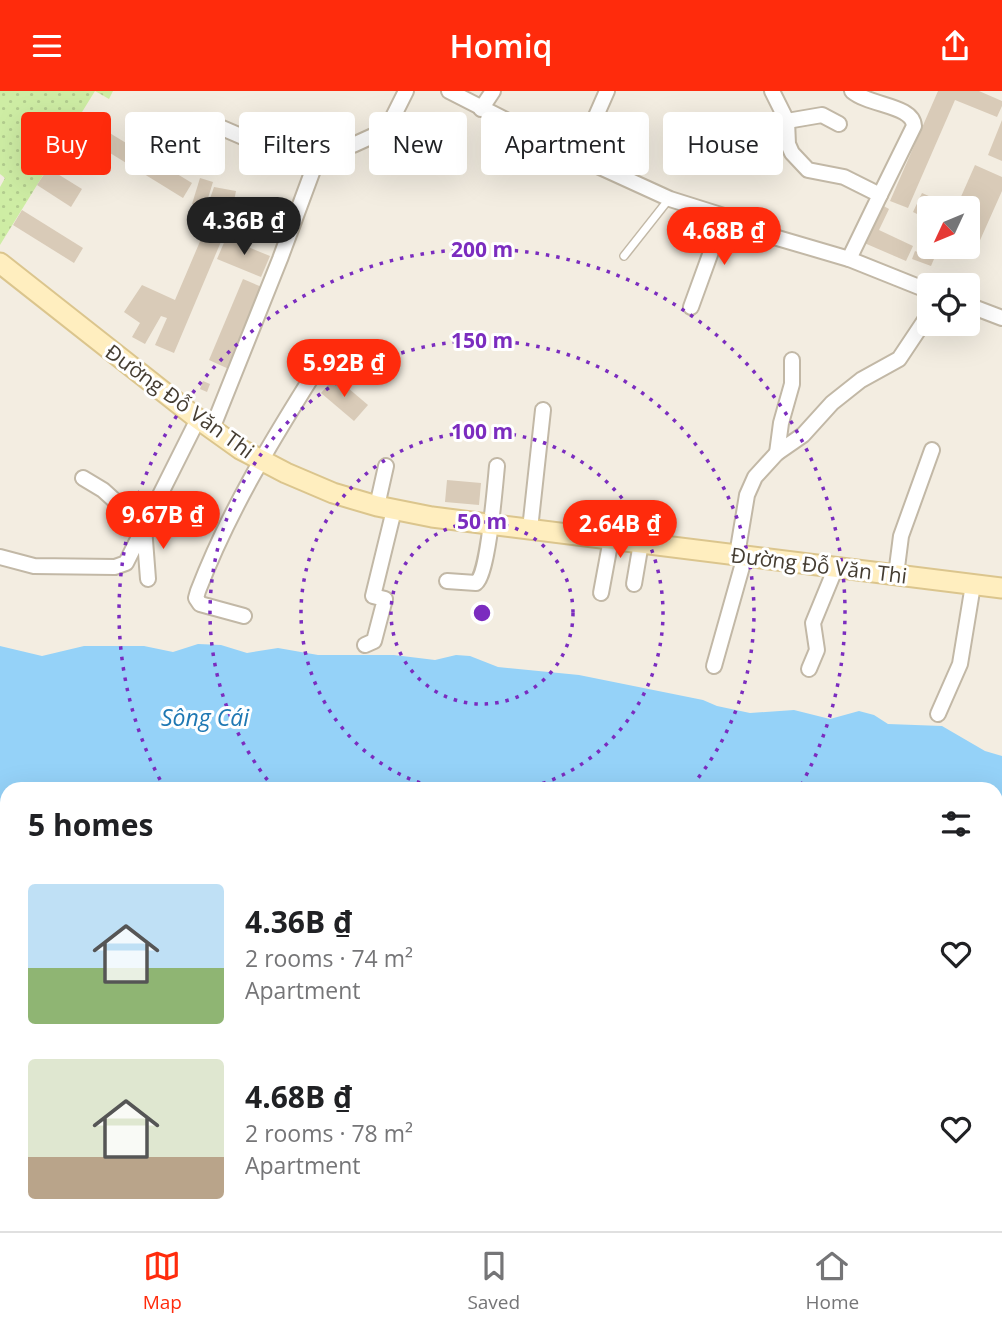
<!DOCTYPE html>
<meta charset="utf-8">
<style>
body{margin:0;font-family:"Open Sans",sans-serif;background:#f2f2f2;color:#202124;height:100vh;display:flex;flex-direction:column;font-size:26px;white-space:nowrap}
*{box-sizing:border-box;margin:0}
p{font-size:23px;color:#757577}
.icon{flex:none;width:38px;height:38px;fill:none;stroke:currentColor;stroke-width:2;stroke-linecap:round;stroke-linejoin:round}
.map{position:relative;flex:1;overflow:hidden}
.panel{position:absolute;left:0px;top:691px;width:1003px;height:450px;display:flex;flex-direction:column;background:#fff;border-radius:21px 21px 0 0;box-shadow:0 7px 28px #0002}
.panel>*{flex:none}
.banner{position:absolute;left:21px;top:21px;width:961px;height:63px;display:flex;gap:14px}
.needle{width:46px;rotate:226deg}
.buttons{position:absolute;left:917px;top:105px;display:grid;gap:14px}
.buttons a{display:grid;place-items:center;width:63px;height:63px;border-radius:7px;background:#fff;box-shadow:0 7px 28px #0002;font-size:35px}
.price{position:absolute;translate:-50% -60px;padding:0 16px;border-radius:24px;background:#ff2b0c;color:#fff;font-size:23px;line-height:46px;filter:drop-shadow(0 2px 4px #0008)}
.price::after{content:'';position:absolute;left:50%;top:42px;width:21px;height:16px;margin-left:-10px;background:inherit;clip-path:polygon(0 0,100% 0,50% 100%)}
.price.on{background:#222;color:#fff}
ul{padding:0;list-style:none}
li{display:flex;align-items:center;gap:21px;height:175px;padding:0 28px}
li span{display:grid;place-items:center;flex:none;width:196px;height:140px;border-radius:7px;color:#555}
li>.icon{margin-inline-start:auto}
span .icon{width:84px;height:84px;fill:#fffc;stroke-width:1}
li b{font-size:30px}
h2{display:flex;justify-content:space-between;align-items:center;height:84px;padding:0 28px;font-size:30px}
.pill{padding:0 24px;border-radius:7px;background:#fff;box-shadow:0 7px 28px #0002;font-size:24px;line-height:63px}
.pill.on{background:#ff2b0c;color:#fff}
header{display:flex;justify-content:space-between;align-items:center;height:91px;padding:0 28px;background:#ff2b0c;color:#fff;font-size:32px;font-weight:600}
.menu{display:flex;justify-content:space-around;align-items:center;height:98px;border-top:2px solid #e0e0e0;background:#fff;font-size:19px;color:#757577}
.menu a{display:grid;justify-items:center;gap:4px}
.menu .on{color:#ff2b0c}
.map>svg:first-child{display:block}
.grass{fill:url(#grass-dots)}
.water{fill:#95d2f8}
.building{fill:#d9cbb8}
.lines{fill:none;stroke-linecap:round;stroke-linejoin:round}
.lane-casing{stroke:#c2b8a6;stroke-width:10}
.street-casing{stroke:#c2b8a6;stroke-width:18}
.secondary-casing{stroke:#dbc58d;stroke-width:23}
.lane{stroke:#fff;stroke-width:7}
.street{stroke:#fff;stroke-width:14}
.secondary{stroke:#ffeebf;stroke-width:19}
.ring{fill:none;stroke:#7b2cbf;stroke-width:3.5;stroke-dasharray:3.5 7}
.labels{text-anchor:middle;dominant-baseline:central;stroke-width:6;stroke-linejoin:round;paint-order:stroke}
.street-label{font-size:21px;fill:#453d32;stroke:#fff}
.water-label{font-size:23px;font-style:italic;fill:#1f78b3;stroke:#fff}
.centre{fill:#7b2cbf;stroke:#fff;stroke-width:3.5}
.ring-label{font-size:21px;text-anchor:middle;font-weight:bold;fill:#7b2cbf;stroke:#fff;stroke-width:6;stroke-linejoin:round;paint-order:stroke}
</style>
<header><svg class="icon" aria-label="menu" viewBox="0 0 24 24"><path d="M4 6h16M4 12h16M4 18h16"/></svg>Homiq<svg class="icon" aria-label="share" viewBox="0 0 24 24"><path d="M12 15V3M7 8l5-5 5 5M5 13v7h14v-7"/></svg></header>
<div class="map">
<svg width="1002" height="1140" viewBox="0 0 1002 1140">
<defs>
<pattern id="grass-dots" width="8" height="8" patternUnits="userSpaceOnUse" patternTransform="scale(1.75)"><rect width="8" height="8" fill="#ceeda4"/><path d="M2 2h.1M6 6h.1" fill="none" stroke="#b2cc8e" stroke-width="1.8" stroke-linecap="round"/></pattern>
</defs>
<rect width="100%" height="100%" fill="#f3ede1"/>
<path class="grass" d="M0 0H113L109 8 95 0 0 154V96L5 87 0 83Z"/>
<g class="water">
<path d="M198 553 221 554 247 562 278 557 318 564H394L435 569 456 564 470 565 498 576 579 584 703 609 717 615 750 622 794 619 830 628 859 620 874 624 888 633 942 635 985 660 1002 665V876L996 874V698H7V815L0 816V555L42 565 84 555H144L173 561Z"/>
<path d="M402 1134H475L473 1140H400Z"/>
</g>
<g class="building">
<path d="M938 0H979L1002 10V15L997 26 955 9 908 117 890 110Z"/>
<path d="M85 27 192 92 183 107 76 41Z"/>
<path d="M1002 29V70L988 64Z"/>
<path d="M975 74 1002 86V100L973 165 952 156H968V117H929V129L913 121 922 102 956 117Z"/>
<path d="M48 77 82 98 71 116 37 94Z"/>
<path d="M200 87 213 91 205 117 192 113Z"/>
<path d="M214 96 236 100 234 110 228 134 174 262 155 254 167 227 161 225 145 253 132 246 140 232 124 221 142 194 175 209 210 127 205 122Z"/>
<path d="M880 113 889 118 879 139 913 155 906 170 862 151Z"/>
<path d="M22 119 83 157 74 172 13 134Z"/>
<path d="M226 147 270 165 261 186 217 168Z"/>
<path d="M915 160 934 168 931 175 912 168Z"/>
<path d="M243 188 264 197 231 279 209 269Z"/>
<path d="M335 286 368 314 354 330 321 302Z"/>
<path d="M203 290 210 293 207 301 200 298Z"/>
<path d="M447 389 481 392 479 414 445 411Z"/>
</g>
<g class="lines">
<defs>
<path id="lane" d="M624 165 669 108"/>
<g id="street">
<path d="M449 0 578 66 670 108 724 125 774 146 849 168 929 200"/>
<path d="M772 0 787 30 788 53 792 62 808 79 844 86 880 104 849 168"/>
<path d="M852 0C870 15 913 14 914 35L880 104"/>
<path d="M481 18 493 0"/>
<path d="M787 30 822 24 839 33"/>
<path d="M222 37 315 77"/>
<path d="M578 66 607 0"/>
<path d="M968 214 1002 227"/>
<path d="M691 216 724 125"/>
<path d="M212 338 280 168 323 52 329 48 353 54 375 44 390 32 406 0"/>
<path d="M777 362 781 332 792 293V269"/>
<path d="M83 387 103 399 144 436 148 488"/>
<path d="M377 415 386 375"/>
<path d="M530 438 543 319"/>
<path d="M737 464 747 404 755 386 777 362 803 344 832 312 861 289 899 268 929 223"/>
<path d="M0 466 34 475 115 476 126 472 198 328"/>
<path d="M896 484 901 445 932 359"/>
<path d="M447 490 476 492C488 484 495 395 497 375"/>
<path d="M634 493 641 452"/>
<path d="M601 502 611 448"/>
<path d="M244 525 200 513 196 507 198 500C228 422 269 354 313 284"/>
<path d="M365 554 374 550 385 508 373 505 394 419"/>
<path d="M714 575 745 465"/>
<path d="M809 578 817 559 813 532 836 476"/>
<path d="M938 623 960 573 973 494"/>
<path d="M996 915 1002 892"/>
<path d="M996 1084 1002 1077"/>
<path d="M0 1095H7"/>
<path d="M878 1137 880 1134"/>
<path d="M748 1140 750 1134"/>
</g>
<g id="secondary">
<path d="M0 172 198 328 240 358 286 382 333 402 377 415 432 426 1002 497"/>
<path d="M996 808 1002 770"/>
<path d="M970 1134 976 1140"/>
<path d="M202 1140V1134"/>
</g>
</defs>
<use href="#lane" class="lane-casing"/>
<use href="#street" class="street-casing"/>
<use href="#secondary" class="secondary-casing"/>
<use href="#lane" class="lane"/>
<use href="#street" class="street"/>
<use href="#secondary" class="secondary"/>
</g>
<g class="ring">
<circle cx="482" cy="522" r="91"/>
<path d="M440 698A181 181 0 1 1 524 698"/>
<path d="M274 697A272 272 0 1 1 690 697"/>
<path d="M165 698A363 363 0 1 1 799 698"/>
</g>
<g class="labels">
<g class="street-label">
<text transform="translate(180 310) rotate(36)">Đường Đỗ Văn Thi</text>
<text transform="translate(819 474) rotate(7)">Đường Đỗ Văn Thi</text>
</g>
<g class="water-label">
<text x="205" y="626">Sông Cái</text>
</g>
</g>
<circle cx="482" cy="522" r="10" class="centre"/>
<g class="ring-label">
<text x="482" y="166">200 m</text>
<text x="482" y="257">150 m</text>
<text x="482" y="348">100 m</text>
<text x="482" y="438">50 m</text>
</g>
</svg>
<div class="buttons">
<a><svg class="needle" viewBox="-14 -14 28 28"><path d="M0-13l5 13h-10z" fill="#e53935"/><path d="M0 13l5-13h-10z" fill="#757577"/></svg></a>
<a><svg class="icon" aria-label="locate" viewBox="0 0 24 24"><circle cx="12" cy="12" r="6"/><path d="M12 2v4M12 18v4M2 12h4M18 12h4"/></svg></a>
</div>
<b class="price on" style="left:244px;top:166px">4.36B ₫</b>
<b class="price" style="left:724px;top:176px">4.68B ₫</b>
<b class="price" style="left:344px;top:308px">5.92B ₫</b>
<b class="price" style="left:163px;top:460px">9.67B ₫</b>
<b class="price" style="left:620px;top:469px">2.64B ₫</b>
<div class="banner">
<a class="pill on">Buy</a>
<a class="pill">Rent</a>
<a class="pill">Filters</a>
<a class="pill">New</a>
<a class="pill">Apartment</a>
<a class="pill">House</a>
</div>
<section class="panel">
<h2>5 homes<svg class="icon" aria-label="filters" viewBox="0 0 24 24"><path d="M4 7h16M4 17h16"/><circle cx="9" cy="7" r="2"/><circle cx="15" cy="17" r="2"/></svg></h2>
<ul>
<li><span style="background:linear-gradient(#bfe0f5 60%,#8fb573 0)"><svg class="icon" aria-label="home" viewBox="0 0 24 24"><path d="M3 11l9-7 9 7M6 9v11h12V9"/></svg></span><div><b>4.36B ₫</b><p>2 rooms · 74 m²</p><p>Apartment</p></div><svg class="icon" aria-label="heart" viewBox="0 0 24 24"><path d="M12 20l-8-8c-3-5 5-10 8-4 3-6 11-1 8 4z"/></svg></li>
<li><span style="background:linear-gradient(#dfe7d0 70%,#b9a48a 0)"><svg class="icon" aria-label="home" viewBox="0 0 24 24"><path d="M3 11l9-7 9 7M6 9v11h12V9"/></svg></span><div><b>4.68B ₫</b><p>2 rooms · 78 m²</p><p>Apartment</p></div><svg class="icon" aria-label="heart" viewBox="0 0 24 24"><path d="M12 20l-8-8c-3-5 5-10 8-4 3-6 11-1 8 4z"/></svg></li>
</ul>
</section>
</div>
<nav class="menu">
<a class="on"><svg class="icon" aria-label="map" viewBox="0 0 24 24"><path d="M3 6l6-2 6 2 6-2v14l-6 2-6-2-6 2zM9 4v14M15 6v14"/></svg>Map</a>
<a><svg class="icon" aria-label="saved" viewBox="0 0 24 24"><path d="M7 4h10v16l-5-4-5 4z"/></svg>Saved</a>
<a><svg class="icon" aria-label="home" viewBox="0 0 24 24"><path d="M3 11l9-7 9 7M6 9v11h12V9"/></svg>Home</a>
</nav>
